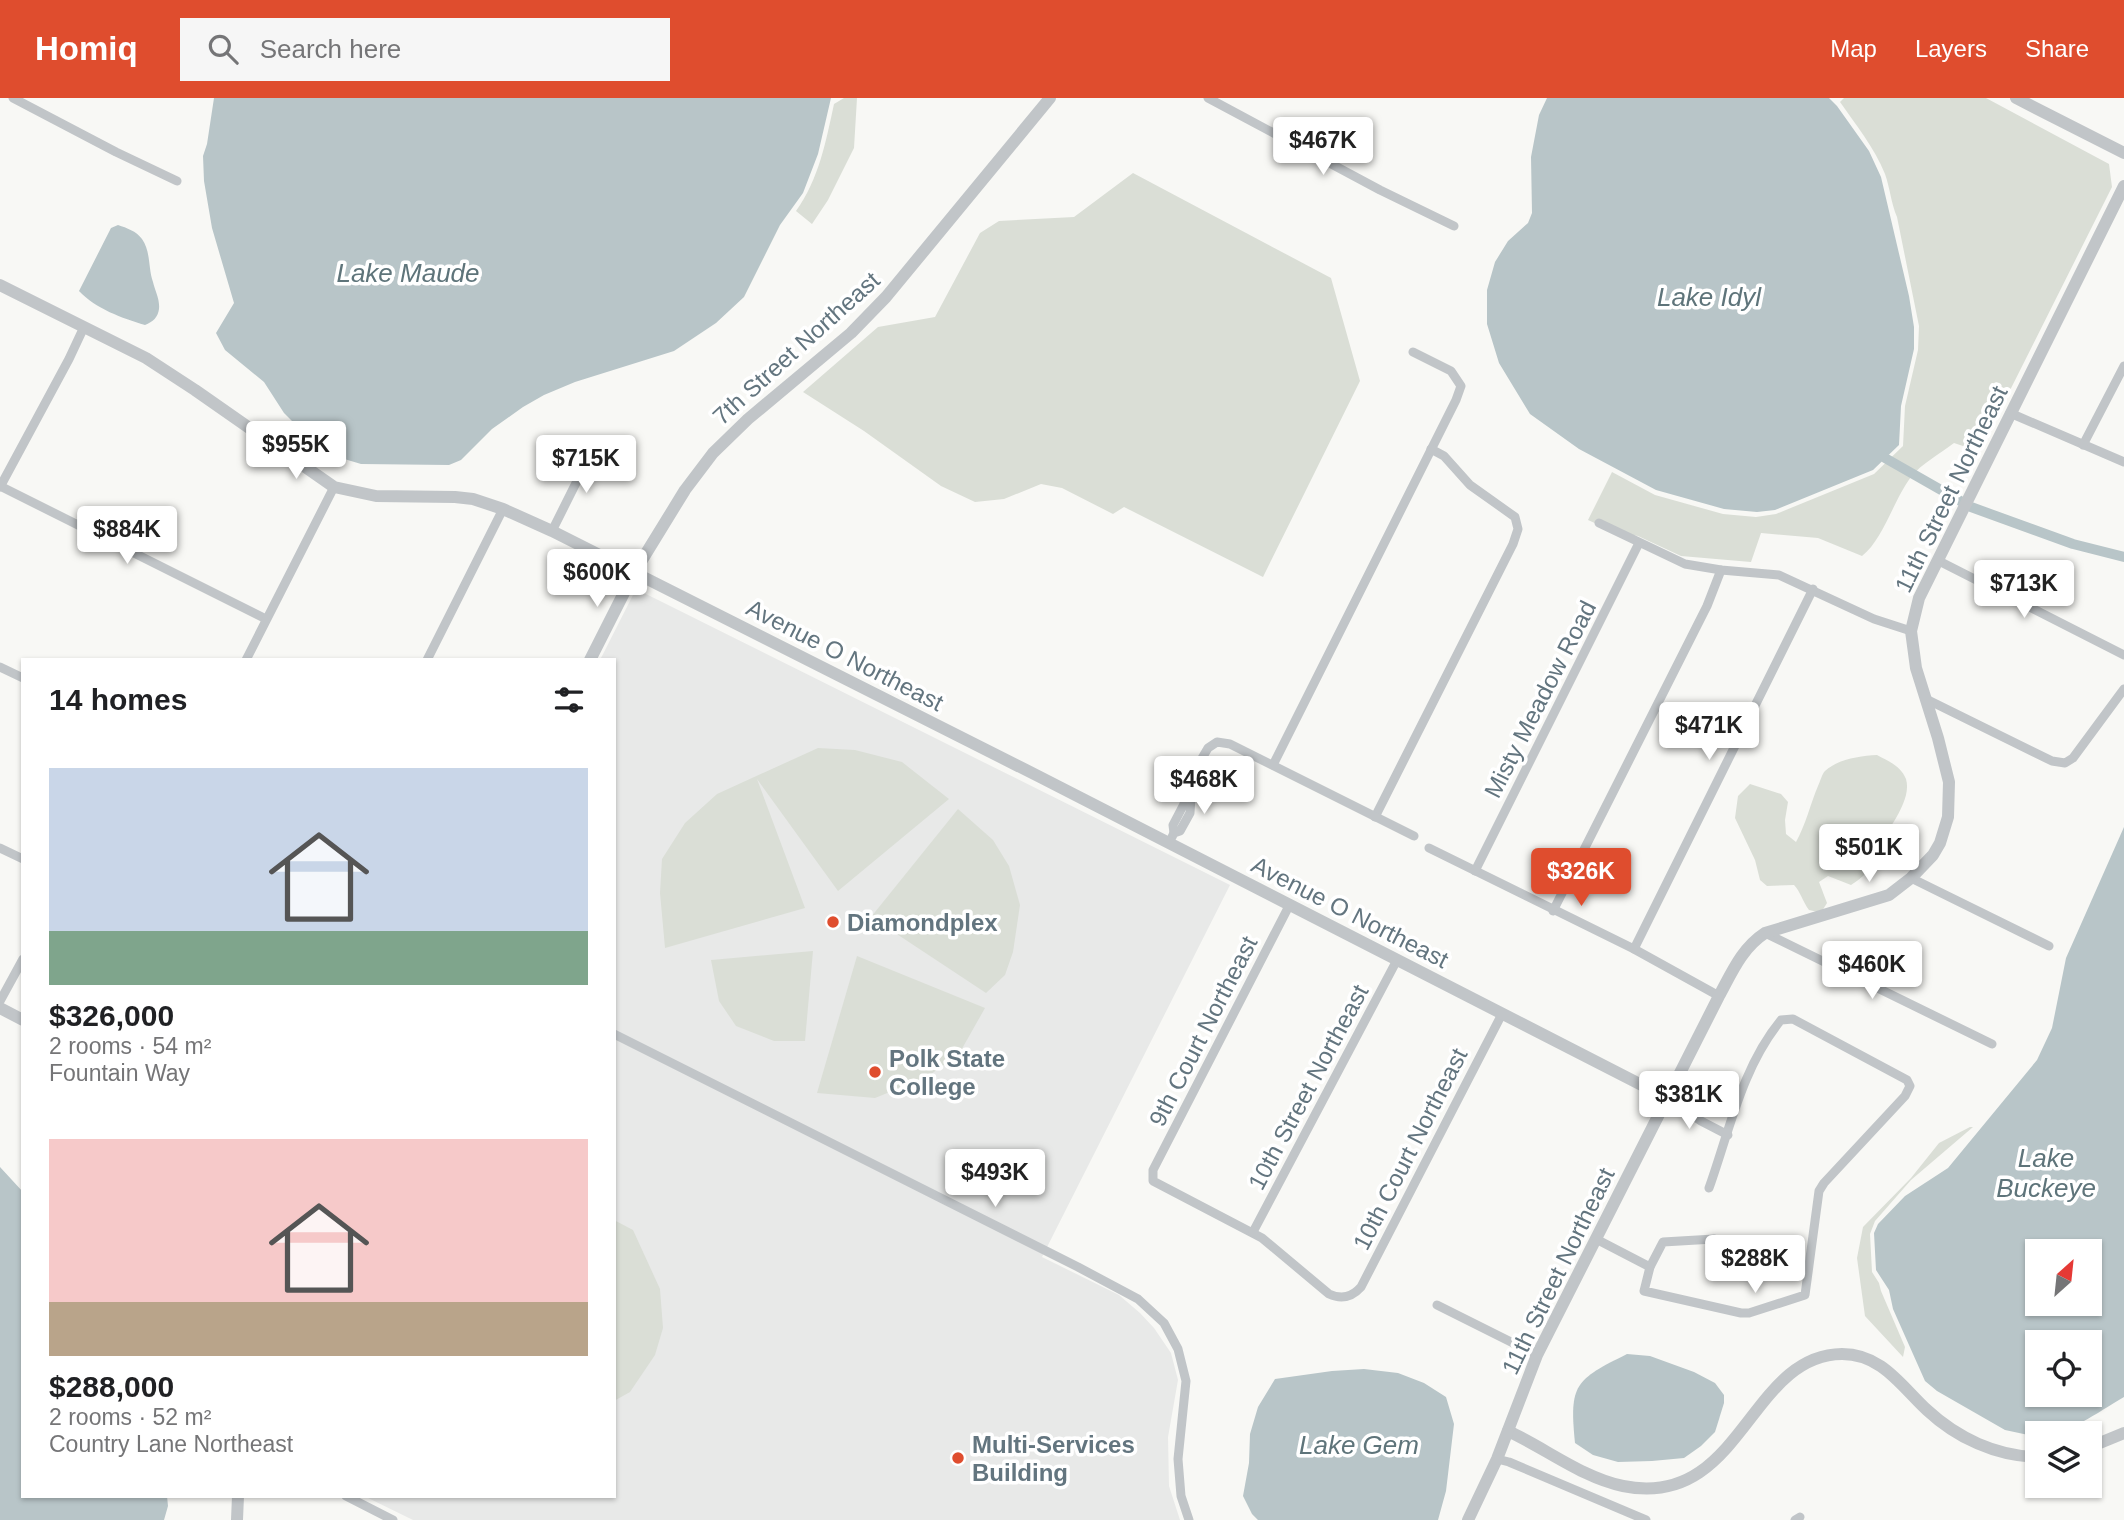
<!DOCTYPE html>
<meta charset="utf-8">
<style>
body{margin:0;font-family:Arial,sans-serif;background:#f6f6f6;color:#202124;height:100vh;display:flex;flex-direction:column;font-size:26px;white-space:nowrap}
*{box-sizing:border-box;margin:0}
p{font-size:23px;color:#757577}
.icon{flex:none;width:38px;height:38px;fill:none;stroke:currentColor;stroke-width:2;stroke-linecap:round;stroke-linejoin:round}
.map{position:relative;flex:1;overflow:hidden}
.sheet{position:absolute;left:21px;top:560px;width:595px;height:840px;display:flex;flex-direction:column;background:#fff;border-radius:0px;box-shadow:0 2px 5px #0004}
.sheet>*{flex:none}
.needle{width:46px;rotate:27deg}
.buttons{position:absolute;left:2025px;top:1141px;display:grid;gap:14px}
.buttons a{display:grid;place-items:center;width:77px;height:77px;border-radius:0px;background:#fff;box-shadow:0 2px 5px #0004;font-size:35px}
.price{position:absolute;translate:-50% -60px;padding:0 16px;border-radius:7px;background:#fff;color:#222;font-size:23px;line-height:46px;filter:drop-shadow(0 2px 4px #0008)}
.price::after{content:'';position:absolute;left:50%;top:42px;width:21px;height:16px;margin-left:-10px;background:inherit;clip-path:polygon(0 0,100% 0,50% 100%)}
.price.active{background:#df4d2e;color:#fff}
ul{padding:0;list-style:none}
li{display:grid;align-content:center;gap:14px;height:371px;padding:0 28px}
li span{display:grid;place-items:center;height:217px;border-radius:0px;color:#555}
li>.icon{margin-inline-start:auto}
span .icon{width:126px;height:126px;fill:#fffc;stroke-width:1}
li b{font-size:30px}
h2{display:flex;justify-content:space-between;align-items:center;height:84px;padding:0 28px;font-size:30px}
header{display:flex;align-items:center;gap:42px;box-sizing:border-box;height:98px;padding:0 35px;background:#df4d2e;color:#fff}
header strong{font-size:33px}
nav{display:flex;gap:38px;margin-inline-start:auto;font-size:24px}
.search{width:490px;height:63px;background:#f6f6f6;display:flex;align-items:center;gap:18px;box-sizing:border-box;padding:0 24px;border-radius:0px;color:#757577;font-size:26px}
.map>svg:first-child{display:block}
.built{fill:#e8e9e8}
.green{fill:#daded6}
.water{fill:#b8c5c8;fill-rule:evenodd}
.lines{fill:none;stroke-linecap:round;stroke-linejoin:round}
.canal{stroke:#b8c5c8;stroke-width:10}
.minor{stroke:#c1c5c8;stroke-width:9}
.tertiary{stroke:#c1c5c8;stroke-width:12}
.poi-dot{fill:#df4d2e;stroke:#fff;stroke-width:2.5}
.labels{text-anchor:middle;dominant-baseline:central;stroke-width:7;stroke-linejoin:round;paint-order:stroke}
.street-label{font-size:24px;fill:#63757f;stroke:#fff}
.poi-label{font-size:24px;font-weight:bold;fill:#63757f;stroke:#fff;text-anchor:start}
.water-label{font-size:26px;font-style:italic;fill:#5e747a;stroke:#fff}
</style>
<header>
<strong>Homiq</strong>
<div class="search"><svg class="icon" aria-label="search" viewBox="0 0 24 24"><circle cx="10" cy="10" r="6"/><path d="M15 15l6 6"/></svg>Search here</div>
<nav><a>Map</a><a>Layers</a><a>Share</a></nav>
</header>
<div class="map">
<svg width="2124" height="1422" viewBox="0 0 2124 1422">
<rect width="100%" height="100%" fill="#f8f8f5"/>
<path class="built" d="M636 491 1230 787 1042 1159 1119 1197 1140 1215 1154 1230 1171 1255 1178 1282 1168 1339 1169 1388 1180 1422H413L364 1398H614V562H600Z"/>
<g class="green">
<path d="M844 0H857L854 50 828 102 812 126 796 113C819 81 826 43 834 6Z"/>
<path d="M1844 0H1986L2109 66 2112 89 1982 348 1969 350 1954 345C1941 355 1921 366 1911 379 1894 401 1883 442 1862 458L1818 440 1761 435 1751 464 1681 458 1638 438 1610 432 1588 422 1612 374 1655 397 1723 416 1756 419 1776 416 1874 376 1903 348 1905 308 1918 252 1919 228 1897 119C1891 105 1890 90 1885 76 1874 49 1856 27 1840 4Z"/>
<path d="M1133 75 1331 180 1360 283 1263 479 1124 409 1113 416 1062 390 1041 386 1004 401 975 404 941 388 864 333 803 294 878 229 935 219 980 135 999 123 1074 119Z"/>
<path d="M818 650 855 652 902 664 949 701 838 793 757 681 805 810 665 850 660 795 662 761 685 725 717 696Z"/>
<path d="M1877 657C1888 663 1901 668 1906 681 1913 705 1883 736 1874 757 1873 760 1873 764 1871 767 1867 776 1859 782 1851 787L1828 778 1819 784 1827 805 1822 813 1818 814 1809 812C1803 804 1800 793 1794 787L1767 788 1760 782 1755 762 1735 720 1738 698 1750 686 1781 696 1788 704 1785 722 1786 736 1796 744C1806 726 1810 707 1818 688 1820 684 1822 676 1825 673 1838 661 1860 658 1877 657Z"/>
<path d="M958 711 993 742 1009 768 1020 807 1013 854 1005 877 986 895 871 819Z"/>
<path d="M813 853 805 943H774L736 928 719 903 711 862Z"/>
<path d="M857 858 985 910 959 956 927 979 875 1000 817 995Z"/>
<path d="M1970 1029H1973L1911 1082 1875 1123 1870 1136 1872 1174 1879 1185 1881 1193 1905 1249 1903 1259 1865 1218 1857 1160 1863 1129 1911 1080 1939 1045Z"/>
<path d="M614 1122 633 1132 660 1191 663 1230 655 1257 630 1294 614 1303Z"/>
</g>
<g class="water">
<path d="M214 0H831L818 56 803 95 780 127 744 199 716 225 674 253 575 284 544 297 523 309 492 331 461 362 449 367 361 366 341 360 308 339 284 315 264 284 225 252 216 235 234 205 212 130 204 83 203 58 207 46Z"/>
<path d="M1547 0H1829L1837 8 1869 53 1881 79 1909 198 1914 229V251L1901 308 1899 347 1873 372 1775 412 1757 414 1724 411 1656 392 1579 351 1530 316 1499 265 1487 226V192L1495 164 1508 143 1528 125 1532 115 1531 59 1539 17Z"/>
<path d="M118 127C127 130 136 133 142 141 151 154 148 170 153 184 155 193 160 201 159 211 158 219 153 224 145 227 122 220 96 211 79 193L111 130Z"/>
<path d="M2124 729V1299C2094 1316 2074 1335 2037 1335V1338H2033L2005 1332 1937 1293 1925 1283 1893 1211 1889 1192 1876 1172 1874 1135 1878 1126 1905 1098 1948 1070 2037 962 2052 930 2066 860ZM2037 1153H2090V1206H2037ZM2090 1244V1297H2037V1244Z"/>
<path d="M0 1069 23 1094V1398H167L168 1408 164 1422H0Z"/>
<path d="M1627 1256 1650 1258 1694 1274 1715 1285 1724 1297V1305L1715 1334 1701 1348 1684 1360 1652 1363 1618 1364 1593 1357 1575 1345C1569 1286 1575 1282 1627 1256Z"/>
<path d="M1364 1271 1398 1275 1424 1285 1446 1299 1454 1326 1446 1393 1438 1422H1258L1252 1416 1243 1398 1249 1365 1250 1336 1258 1309 1275 1281 1332 1273Z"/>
</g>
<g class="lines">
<path class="canal" d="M1885 360 1971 409 2073 446 2124 459"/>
<g class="minor">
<path d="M13 0 116 54 177 83"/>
<path d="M1208 0 1380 92 1454 128"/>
<path d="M2010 315 2124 364"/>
<path d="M2083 347 2124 268"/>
<path d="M0 388 266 521"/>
<path d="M0 389 69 261 84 229"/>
<path d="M1599 425 1685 466 1721 472 1779 477 1874 521 1911 533"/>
<path d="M552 433 595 347"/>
<path d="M1937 462 2124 557"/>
<path d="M246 562 334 389"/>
<path d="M427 562 503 411"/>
<path d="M0 569 23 580"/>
<path d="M1926 601 2052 663 2065 665 2073 660 2124 591"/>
<path d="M1273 667 1456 302 1461 288 1451 273 1413 254"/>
<path d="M1375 719 1513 446 1518 431 1515 419 1470 387 1444 358 1431 351"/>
<path d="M1174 735 1173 727 1184 706 1187 686 1208 650 1217 644 1230 646 1414 738"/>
<path d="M1172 739 1174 735 1180 733 1190 715 1192 683"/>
<path d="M0 750 23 761"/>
<path d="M1429 750 1634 851 1719 898"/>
<path d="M1475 773 1639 445"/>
<path d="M1911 780 2049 848"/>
<path d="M1290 806 1153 1072V1083L1262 1140 1329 1196C1342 1202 1352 1199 1361 1189L1502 916"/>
<path d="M1553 813 1707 508 1721 472"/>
<path d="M1765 835 1992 946"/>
<path d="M1634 851 1813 491"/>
<path d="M0 903 23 861"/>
<path d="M614 936 1078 1169 1138 1201 1164 1225 1178 1251 1186 1283 1178 1361 1181 1398 1189 1422"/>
<path d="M1667 1000 1701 1023 1728 1037"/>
<path d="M1709 1090C1729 1034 1742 969 1781 922L1793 921 1907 982 1910 988 1905 998 1824 1085 1819 1093 1805 1197 1749 1215H1741L1644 1193 1650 1169 1663 1144 1714 1141"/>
<path d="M1253 1134 1397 862"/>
<path d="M1596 1141 1650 1169"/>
<path d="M1437 1207 1537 1257"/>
<path d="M1497 1361 1509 1364 1646 1422"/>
<path d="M346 1398 393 1422"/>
<path d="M1795 1422 1800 1419"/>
</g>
<g class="tertiary">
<path d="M2016 0 2124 55"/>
<path d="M0 187 146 260 195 292 334 389 376 398 455 399 473 401 503 411 552 433 1040 679 1667 1000"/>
<path d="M590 562 634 475 685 392 713 355 748 321 851 235 886 199 1050 0"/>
<path d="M0 910 23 922"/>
<path d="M1508 1333C1545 1350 1583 1380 1623 1388 1742 1412 1748 1257 1842 1256 1882 1256 1901 1288 1927 1312 1957 1340 1996 1358 2037 1359"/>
<path d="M2090 1349 2124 1335"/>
<path d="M237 1422 238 1398"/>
<path d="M1468 1422 1497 1361 1537 1257 1719 898C1732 874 1742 850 1765 835L1889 797 1911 780 1933 757 1940 745 1948 719 1949 684 1938 640 1916 570 1911 533 1919 500 2124 88"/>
</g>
</g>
<g class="poi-dot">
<circle cx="833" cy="824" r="7"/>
<circle cx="875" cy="974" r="7"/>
<circle cx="958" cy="1360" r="7"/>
</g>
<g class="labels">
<g class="street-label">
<text transform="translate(796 250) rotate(-42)">7th Street Northeast</text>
<text transform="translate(1951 391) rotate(-64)">11th Street Northeast</text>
<text transform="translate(845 557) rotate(27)">Avenue O Northeast</text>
<text transform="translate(1540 601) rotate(-63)">Misty Meadow Road</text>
<text transform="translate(1350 814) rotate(27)">Avenue O Northeast</text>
<text transform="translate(1203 933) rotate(-63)">9th Court Northeast</text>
<text transform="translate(1308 989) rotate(-62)">10th Street Northeast</text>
<text transform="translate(1410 1051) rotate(-63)">10th Court Northeast</text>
<text transform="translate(1558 1173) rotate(-64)">11th Street Northeast</text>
</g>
<g class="poi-label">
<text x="847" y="824">Diamondplex</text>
<text x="889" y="960">Polk State<tspan x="889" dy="28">College</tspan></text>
<text x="972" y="1346">Multi-Services<tspan x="972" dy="28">Building</tspan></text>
</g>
<g class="water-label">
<text x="408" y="175">Lake Maude</text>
<text x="1709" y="199">Lake Idyl</text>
<text x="2046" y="1060">Lake<tspan x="2046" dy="30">Buckeye</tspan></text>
<text x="1359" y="1347">Lake Gem</text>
</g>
</g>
</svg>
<div class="buttons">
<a><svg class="needle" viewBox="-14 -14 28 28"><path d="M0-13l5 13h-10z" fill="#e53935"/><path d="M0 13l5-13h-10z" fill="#757577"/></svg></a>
<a><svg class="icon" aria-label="locate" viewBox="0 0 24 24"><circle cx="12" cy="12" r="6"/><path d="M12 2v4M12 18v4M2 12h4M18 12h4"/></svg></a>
<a><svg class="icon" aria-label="layers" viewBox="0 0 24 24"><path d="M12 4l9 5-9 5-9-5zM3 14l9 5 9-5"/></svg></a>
</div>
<b class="price" style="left:1323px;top:79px">$467K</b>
<b class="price" style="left:296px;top:383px">$955K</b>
<b class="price" style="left:586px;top:397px">$715K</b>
<b class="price" style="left:127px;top:468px">$884K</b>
<b class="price" style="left:597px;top:511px">$600K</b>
<b class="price" style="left:2024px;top:522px">$713K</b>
<b class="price" style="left:1709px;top:664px">$471K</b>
<b class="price" style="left:1204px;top:718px">$468K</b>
<b class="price" style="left:1869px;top:786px">$501K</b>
<b class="price active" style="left:1581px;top:810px">$326K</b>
<b class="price" style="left:1872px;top:903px">$460K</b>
<b class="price" style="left:1689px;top:1033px">$381K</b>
<b class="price" style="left:995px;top:1111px">$493K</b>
<b class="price" style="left:1755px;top:1197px">$288K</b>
<section class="sheet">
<h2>14 homes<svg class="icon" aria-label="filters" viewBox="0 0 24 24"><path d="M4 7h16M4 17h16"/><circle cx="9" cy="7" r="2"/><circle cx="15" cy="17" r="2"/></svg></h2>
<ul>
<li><span style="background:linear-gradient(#c9d6e8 75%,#7fa58c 0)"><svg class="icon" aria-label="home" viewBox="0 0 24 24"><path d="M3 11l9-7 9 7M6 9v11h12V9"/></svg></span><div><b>$326,000</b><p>2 rooms · 54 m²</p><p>Fountain Way</p></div></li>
<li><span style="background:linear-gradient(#f6c9c9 75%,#b9a48a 0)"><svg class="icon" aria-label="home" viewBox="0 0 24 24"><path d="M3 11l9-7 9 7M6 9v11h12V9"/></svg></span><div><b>$288,000</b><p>2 rooms · 52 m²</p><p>Country Lane Northeast</p></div></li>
</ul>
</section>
</div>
